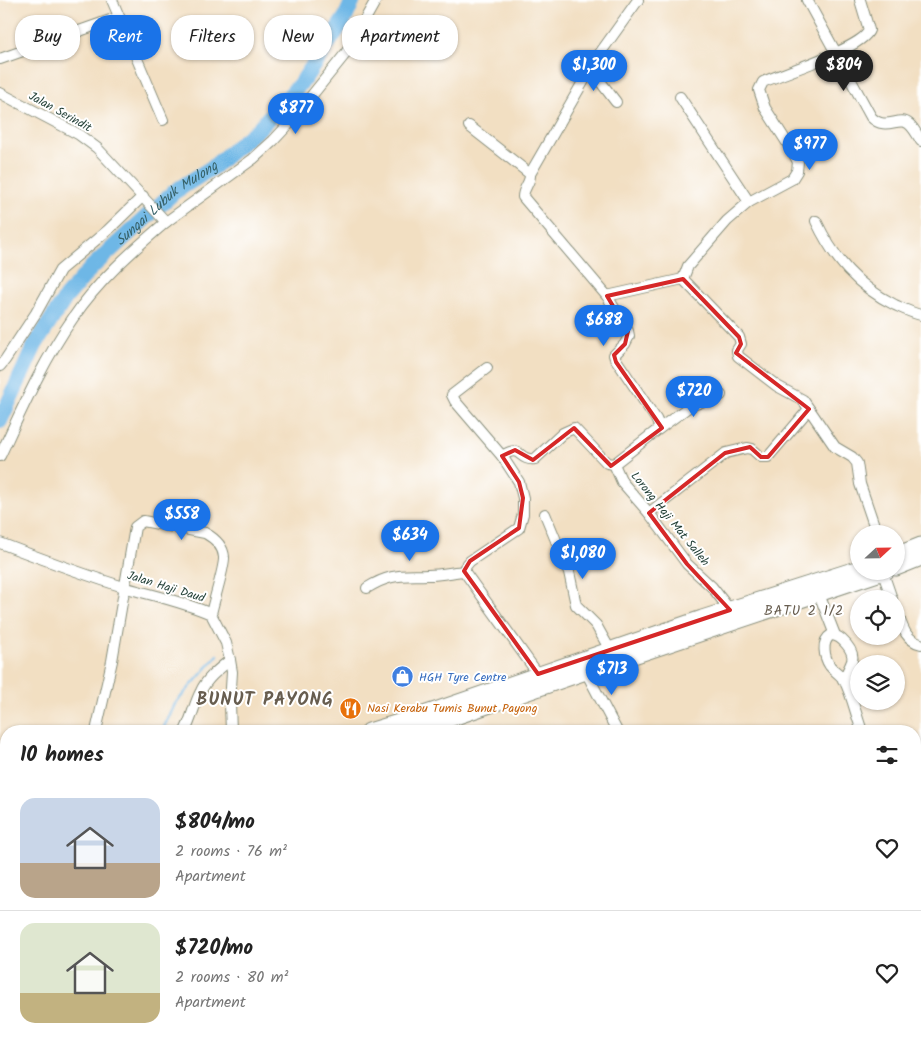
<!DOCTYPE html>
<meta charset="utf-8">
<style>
body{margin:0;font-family:Kalam,sans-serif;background:#f6f6f6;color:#222;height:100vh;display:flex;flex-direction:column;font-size:19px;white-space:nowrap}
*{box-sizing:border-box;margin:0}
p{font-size:16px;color:#767676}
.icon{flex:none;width:28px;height:28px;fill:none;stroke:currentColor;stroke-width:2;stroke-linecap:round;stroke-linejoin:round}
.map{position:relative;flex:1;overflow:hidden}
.details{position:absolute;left:0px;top:725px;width:921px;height:320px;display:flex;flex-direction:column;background:#fff;border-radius:20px 20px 0 0;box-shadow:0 1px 4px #0004}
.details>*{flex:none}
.guide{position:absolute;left:15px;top:15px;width:500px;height:45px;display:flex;gap:10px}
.needle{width:32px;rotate:68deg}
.fabs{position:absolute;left:850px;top:525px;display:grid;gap:10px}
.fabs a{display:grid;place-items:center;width:55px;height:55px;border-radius:50%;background:#fff;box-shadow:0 1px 4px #0004;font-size:25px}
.price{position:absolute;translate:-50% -42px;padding:0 11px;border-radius:18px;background:#1a73e8;color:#fff;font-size:16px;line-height:32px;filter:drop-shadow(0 1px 2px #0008)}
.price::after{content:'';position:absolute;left:50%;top:30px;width:15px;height:11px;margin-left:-8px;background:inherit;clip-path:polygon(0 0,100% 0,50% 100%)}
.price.current{background:#222;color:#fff}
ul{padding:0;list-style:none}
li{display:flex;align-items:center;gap:15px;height:125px;padding:0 20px}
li+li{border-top:1px solid #e0e0e0}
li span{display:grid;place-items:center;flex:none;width:140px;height:100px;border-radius:15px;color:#555}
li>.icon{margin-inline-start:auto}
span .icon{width:60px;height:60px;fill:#fffc;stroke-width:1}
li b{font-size:21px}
h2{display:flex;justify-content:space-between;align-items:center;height:60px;padding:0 20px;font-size:21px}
.chip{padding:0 18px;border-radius:20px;background:#fff;box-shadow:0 1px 4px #0004;font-size:18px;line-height:45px}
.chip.current{background:#1a73e8;color:#fff}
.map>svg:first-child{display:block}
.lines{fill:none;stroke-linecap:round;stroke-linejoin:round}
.stream{stroke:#6eb7e6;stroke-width:2.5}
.river{stroke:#6eb7e6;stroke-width:16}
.minor-casing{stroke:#888e7b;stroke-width:12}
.primary-casing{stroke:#888e7b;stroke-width:17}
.minor{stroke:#fff;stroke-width:10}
.primary{stroke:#fff;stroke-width:15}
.marked{fill:none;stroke:#d62828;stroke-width:4;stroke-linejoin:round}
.labels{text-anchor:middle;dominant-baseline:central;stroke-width:4;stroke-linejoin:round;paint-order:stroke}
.street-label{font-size:12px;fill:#1f3d34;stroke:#fff}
.shop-label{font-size:12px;fill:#366cbe;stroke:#fff;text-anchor:start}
.food-label{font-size:12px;fill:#c56008;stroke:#fff;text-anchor:start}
.water-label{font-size:14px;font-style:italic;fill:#376269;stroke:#fff}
.neighbourhood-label{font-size:14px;letter-spacing:1px;fill:#675d4f;stroke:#fff}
.district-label{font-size:18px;font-weight:bold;letter-spacing:1px;fill:#675d4f;stroke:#fff}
</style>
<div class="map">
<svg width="921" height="1045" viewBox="0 0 921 1045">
<rect width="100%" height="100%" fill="#fff"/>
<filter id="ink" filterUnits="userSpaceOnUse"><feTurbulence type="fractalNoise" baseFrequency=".02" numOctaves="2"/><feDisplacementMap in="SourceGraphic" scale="10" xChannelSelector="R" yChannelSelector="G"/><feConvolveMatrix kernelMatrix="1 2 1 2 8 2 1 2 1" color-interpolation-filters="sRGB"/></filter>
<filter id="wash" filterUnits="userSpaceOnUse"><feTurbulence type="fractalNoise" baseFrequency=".0096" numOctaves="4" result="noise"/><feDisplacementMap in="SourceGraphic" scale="20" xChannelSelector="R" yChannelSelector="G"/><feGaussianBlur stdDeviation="1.12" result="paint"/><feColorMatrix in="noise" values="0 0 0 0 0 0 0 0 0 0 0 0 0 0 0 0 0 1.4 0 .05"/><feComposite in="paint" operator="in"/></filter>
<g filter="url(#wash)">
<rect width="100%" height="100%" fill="#f2dfc2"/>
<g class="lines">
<g class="stream">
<path d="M162 731 175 704 218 655"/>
<path d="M129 1045 131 1039"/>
</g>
<path class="river" id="s1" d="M0 421 35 345 66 297 92 267 174 192 213 167 259 128 302 82 345 18 353 0"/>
</g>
</g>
<g filter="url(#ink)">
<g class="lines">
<defs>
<g id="minor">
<path d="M112 0 163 120"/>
<path d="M807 0 871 117C886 132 899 115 909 124 914 128 918 136 921 141"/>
<path d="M0 59 119 17"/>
<path d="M590 68 616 102"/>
<path d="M0 93 78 134 97 148 166 222C132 251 98 281 73 318 43 361 22 409 0 456"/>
<path d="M680 97 749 202"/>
<path d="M469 126 530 174C531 182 523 188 523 197L607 296 628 331 629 336 625 344 614 355 615 358 656 419 660 428 614 464 607 463 574 428 563 433 535 459C517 461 522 443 502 456"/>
<path d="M530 174 598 56 638 0"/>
<path d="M816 221C834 259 857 286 895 305 904 309 912 313 921 315"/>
<path d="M166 222 253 159 273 141 288 125 346 53 376 0"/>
<path d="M683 279 688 266 727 221 749 202 792 179 797 171 798 162 793 152 765 108 759 90 763 82C783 73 863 48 869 30L860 0"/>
<path d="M683 279 739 337 741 344 737 350 738 356 777 386 803 400 835 447 852 457 857 463 860 484 877 534"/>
<path d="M607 296 683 279"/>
<path d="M0 366 5 360 36 313 60 270 108 230 143 196"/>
<path d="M487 368 452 395 455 401 502 456 519 482 523 498V514L519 528 470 561 465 567 464 571 538 674"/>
<path d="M660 428 690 406 721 395"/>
<path d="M614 464 622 482 649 513 687 564 712 587 730 610"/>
<path d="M649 513 726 453 747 448 752 449 761 457H768L809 409"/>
<path d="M545 514 569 572 576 605 596 625 610 650"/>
<path d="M0 543C42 559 84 575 127 588 155 596 184 602 211 614L226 643 230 660 232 672 230 704 231 731"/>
<path d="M883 573 892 599"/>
<path d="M367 588C391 573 401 576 428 575 440 575 453 572 464 571"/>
<path d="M819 594 835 635"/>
<path d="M896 609C902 624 904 640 921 644"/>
<path d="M586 672 617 731"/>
<path d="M843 680C846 674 850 667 852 661 855 651 841 635 831 635 821 641 824 657 830 666 834 671 840 674 844 680 852 695 856 715 862 731"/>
<path d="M96 731 112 661 135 527 143 521 205 533C214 538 223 545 224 557 225 566 213 603 211 614"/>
<path d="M185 731C192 718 194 704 201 691 207 678 219 669 230 660"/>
<path d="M915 781 921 775"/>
<path d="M915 783 921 800"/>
<path d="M915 879 921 888"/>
<path d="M0 960 6 955"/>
<path d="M915 984 921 982"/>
<path d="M516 1039 517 1045"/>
<path d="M740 1039 741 1045"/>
<path d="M811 1039 818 1044 828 1045"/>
<path d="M103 1045 105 1039"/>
<path d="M769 1045 774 1039"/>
</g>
<g id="primary">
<path d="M896 555 921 545"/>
<path d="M896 568 921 558"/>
<path d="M369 731 409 719 702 618 859 568"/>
<path d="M415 731 586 672 887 571"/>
<path d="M0 817 6 816"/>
<path d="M0 831 6 830"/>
</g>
</defs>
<use href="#minor" class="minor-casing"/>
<use href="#primary" class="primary-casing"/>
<use href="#minor" class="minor"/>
<use href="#primary" class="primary"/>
</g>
</g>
<path class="marked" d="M683 279 739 337 741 344 736 353 809 409 768 457H761L750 447 725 453 649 513 687 564 730 610 538 674 464 571 470 561 519 528 523 498 519 482 502 456 515 450 533 460 574 428 611 466 662 428 616 362 614 355 625 344 628 331 607 296Z"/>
<defs>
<symbol id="shop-disc" viewBox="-11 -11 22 22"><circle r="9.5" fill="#3f7fe0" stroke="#fff"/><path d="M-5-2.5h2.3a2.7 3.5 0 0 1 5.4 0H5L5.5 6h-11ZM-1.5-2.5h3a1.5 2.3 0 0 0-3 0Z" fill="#fff"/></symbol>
<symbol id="restaurant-disc" viewBox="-11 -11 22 22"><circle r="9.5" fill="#e8710a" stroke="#fff"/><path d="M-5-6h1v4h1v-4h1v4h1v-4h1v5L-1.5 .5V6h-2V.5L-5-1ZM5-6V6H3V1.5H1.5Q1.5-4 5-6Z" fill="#fff"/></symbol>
</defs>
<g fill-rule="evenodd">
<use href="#shop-disc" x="390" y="664" width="25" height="25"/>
<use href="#restaurant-disc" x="338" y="696" width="25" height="25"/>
</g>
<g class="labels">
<g class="street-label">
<text transform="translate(60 112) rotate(29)">Jalan Serindit</text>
<text transform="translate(670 519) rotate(51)">Lorong Haji Mat Salleh</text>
<text transform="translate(166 587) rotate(17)">Jalan Haji Daud</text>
</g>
<g class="shop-label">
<text x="419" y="677">HGH Tyre Centre</text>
</g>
<g class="food-label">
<text x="367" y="708">Nasi Kerabu Tumis Bunut Payong</text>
</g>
<g class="water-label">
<text stroke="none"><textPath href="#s1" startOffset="279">Sungai Lubuk Mulong</textPath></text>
</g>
<g class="neighbourhood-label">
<text x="804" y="611">BATU 2 1/2</text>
</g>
<g class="district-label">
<text x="265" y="700">BUNUT PAYONG</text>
</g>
</g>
</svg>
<div class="fabs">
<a><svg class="needle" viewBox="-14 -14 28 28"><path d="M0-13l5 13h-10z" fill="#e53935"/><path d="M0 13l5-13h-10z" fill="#767676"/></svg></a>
<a><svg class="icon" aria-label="locate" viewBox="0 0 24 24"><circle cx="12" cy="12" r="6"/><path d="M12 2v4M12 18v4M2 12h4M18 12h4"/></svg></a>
<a><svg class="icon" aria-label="layers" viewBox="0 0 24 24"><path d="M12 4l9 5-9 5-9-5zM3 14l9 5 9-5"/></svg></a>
</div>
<b class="price" style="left:594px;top:92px">$1,300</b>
<b class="price current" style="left:844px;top:92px">$804</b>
<b class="price" style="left:296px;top:135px">$877</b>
<b class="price" style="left:810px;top:171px">$977</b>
<b class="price" style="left:604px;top:347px">$688</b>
<b class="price" style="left:694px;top:418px">$720</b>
<b class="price" style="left:182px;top:541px">$558</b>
<b class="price" style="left:410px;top:562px">$634</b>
<b class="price" style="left:583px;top:580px">$1,080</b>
<b class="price" style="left:612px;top:696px">$713</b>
<div class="guide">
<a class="chip">Buy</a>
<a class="chip current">Rent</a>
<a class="chip">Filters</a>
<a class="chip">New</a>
<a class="chip">Apartment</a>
</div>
<section class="details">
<h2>10 homes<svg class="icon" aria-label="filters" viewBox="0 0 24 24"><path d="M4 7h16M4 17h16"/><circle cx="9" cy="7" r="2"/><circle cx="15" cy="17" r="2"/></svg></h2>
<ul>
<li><span style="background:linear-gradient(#c9d6e8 65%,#b9a48a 0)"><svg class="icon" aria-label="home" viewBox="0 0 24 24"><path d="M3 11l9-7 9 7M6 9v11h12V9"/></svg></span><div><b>$804/mo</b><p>2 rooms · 76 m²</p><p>Apartment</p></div><svg class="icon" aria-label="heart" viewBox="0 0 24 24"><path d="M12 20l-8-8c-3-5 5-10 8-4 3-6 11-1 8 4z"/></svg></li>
<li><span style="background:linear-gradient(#dfe7d0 70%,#c2b280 0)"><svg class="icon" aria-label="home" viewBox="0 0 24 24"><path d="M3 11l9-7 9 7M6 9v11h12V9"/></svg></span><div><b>$720/mo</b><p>2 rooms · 80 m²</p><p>Apartment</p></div><svg class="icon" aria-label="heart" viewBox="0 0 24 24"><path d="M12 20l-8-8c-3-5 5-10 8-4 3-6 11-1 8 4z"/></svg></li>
</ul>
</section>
</div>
